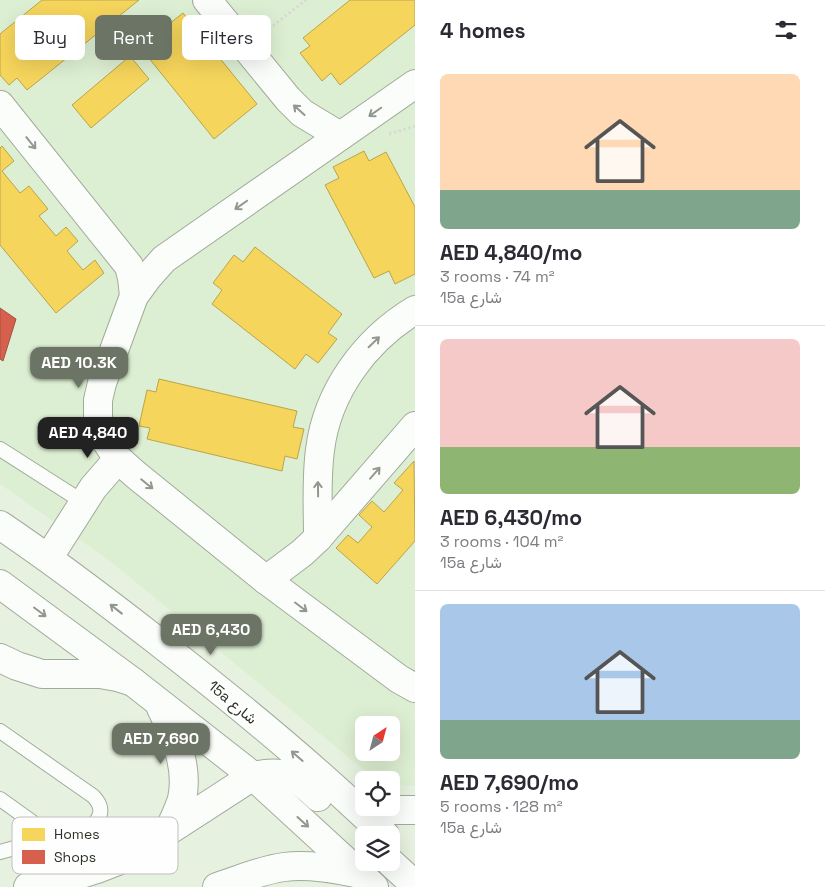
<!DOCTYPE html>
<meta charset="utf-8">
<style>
body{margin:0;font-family:"Space Grotesk",Vazirmatn,sans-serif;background:#f7f7f7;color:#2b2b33;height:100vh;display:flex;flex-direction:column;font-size:19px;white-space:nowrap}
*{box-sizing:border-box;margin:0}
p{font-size:16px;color:#7c7c81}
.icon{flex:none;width:28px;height:28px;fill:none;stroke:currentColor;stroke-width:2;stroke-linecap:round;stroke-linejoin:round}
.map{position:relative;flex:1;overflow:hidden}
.drawer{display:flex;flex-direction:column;background:#fff;width:410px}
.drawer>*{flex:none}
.hud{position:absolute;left:15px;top:15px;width:325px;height:45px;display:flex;gap:10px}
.needle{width:32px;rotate:36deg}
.buttons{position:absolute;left:355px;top:716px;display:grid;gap:10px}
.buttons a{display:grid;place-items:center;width:45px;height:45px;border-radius:8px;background:#fff;box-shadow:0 5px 20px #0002;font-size:25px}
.price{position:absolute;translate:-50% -42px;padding:0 11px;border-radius:10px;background:#6c7466;color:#fff;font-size:16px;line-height:32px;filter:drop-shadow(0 1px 2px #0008)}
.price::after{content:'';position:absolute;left:50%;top:30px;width:15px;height:11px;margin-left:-8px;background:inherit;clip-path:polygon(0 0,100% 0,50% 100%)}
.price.active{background:#222;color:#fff}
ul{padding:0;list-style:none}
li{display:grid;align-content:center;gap:10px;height:265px;padding:0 25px}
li+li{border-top:1px solid #e1e1e2}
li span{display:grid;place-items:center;height:155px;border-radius:8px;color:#555}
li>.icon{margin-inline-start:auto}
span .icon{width:90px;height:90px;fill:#fffc;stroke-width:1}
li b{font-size:21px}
h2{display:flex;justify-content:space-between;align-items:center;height:60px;padding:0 25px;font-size:21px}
.tag{padding:0 18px;border-radius:8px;background:#fff;box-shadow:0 5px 20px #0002;font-size:18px;line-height:45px}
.tag.active{background:#6c7466;color:#fff}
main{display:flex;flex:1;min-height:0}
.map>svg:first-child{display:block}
.built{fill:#ddefd2;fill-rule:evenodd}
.homes{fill:#f6d55c;stroke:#b9a44c}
.shops{fill:#d6604d;stroke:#a25241}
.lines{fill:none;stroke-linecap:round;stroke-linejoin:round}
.service-casing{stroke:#a2aa9c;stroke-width:16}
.minor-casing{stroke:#a2aa9c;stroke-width:30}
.tertiary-casing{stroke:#a2aa9c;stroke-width:30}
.secondary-casing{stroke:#a2aa9c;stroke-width:30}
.path{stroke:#d7dad5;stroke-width:3;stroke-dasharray:2.5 2.5;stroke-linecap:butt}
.service{stroke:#fbfdfa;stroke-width:14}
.minor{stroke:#fbfdfa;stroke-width:28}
.tertiary{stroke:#fbfdfa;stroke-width:28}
.secondary{stroke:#fbfdfa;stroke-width:28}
.oneway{stroke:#929790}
.labels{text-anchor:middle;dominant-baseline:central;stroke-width:5;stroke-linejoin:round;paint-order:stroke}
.street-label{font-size:15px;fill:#2a3125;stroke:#fefefe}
.key{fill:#fefefe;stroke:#bec0bd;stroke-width:1}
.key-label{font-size:14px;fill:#2a3125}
</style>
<main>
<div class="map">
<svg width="415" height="887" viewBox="0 0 415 887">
<rect width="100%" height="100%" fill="#e6f1df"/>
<path class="built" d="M0 0H415V786H403L363 769 110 561 0 484ZM364 725H391V752H364Z"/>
<g class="homes">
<path d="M42 0H139L27 90 17 78 9 85 0 75V34Z"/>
<path d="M350 0H415V25L340 85 331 73 322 81 300 53 310 46 303 38Z"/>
<path d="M183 13 257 104 214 139 140 47Z"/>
<path d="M130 56 149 79 91 128 72 105Z"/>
<path d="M2 146 14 161 2 171 20 193 29 186 48 209 39 216 56 236 66 227 78 241 67 251 83 270 95 260 104 273 56 313 0 245V148Z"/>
<path d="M364 151 369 161 386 152 415 207V274L395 284 389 271 374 278 325 185 339 178 333 167Z"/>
<path d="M255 247 342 314 328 333 337 339 318 363 306 354 295 369 212 304 222 290 213 283 234 255 243 262Z"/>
<path d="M159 379 297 411 293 427 304 429 297 459 285 456 282 471 147 439 150 428 139 426 147 390 156 392Z"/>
<path d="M414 461 415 541 377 584 336 548 348 535 358 543 372 527 359 515 372 501 384 512 403 490 394 483Z"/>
</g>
<path class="shops" d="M0 308 16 319 3 361 0 359Z"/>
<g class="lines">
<defs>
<g id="service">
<path d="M0 449 83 502"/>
<path d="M0 731 93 796C103 806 103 816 92 826L0 852"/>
<path d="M0 799 53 837"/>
</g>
<g id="minor">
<path d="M207 0 288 99 302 113 340 136"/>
<path d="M415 84 164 259 148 277 134 296 102 383 98 400V418L102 435 118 459 136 475 266 580 399 679 415 688"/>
<path d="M0 105 129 266 132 278 134 296"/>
<path d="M318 538C318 509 316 479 320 450 327 392 365 340 415 310"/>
<path d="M49 557 93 488 118 459"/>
<path d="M266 580 302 553 318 538 415 426"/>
<path d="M0 658 17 666 42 674H100L117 677 133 682"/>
<path d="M28 887 62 880 97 869 128 857 253 776"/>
<path d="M217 887C239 880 261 870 284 867 310 864 335 869 361 874"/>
</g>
<path id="tertiary" d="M364 808 383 810H415"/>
<g id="secondary">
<path d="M0 525C52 560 102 598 152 637 232 699 312 764 385 835"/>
<path d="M0 584 133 682 253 776 374 887"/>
<path d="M161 708C175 737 189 766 182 799 179 809 174 819 170 828"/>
<path d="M253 776C284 769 296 776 318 797"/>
<path d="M390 862 415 885"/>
</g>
</defs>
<use href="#service" class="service-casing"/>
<use href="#minor" class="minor-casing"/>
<use href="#tertiary" class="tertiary-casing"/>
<use href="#secondary" class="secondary-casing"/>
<g class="path">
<path d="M265 32 306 0"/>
<path d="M389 134 415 126"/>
</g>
<use href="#service" class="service"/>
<use href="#minor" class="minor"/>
<use href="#tertiary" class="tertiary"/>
<use href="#secondary" class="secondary"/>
</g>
<defs><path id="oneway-shaft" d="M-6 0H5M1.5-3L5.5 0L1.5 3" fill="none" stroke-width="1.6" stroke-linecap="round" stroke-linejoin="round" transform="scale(1.25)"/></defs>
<g class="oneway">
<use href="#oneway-shaft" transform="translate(299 110) rotate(-138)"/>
<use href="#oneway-shaft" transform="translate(375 112) rotate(145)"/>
<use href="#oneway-shaft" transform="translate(31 143) rotate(51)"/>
<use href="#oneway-shaft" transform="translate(241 205) rotate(145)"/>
<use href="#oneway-shaft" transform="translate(374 342) rotate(-44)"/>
<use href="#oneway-shaft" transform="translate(375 473) rotate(-49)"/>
<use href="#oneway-shaft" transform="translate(147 484) rotate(39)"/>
<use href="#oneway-shaft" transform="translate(318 489) rotate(-91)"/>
<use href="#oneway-shaft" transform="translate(301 607) rotate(37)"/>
<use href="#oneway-shaft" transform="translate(116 609) rotate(-142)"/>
<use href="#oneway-shaft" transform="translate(40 612) rotate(37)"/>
<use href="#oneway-shaft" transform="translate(297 756) rotate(-139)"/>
<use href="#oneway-shaft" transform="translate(303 822) rotate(42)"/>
</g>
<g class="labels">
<g class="street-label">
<text transform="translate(233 702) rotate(40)">15a شارع</text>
</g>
</g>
<rect x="12" y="817" width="166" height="57" rx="8" class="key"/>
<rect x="22" y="828" width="23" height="13" fill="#f6d55c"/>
<rect x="22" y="850" width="23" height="14" fill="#d6604d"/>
<g class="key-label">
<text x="54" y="839">Homes</text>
<text x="54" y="862">Shops</text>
</g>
</svg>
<div class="buttons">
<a><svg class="needle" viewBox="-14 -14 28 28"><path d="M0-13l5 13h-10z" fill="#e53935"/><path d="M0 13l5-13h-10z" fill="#7c7c81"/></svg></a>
<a><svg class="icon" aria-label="locate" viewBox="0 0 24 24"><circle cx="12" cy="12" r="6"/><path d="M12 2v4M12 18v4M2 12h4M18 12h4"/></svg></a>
<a><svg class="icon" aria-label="layers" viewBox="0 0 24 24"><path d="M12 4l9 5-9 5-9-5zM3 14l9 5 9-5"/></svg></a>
</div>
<b class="price" style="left:79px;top:389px">AED 10.3K</b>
<b class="price active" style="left:88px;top:459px">AED 4,840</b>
<b class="price" style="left:211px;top:656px">AED 6,430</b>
<b class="price" style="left:161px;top:765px">AED 7,690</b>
<div class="hud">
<a class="tag">Buy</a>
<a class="tag active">Rent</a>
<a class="tag">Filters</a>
</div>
</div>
<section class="drawer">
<h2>4 homes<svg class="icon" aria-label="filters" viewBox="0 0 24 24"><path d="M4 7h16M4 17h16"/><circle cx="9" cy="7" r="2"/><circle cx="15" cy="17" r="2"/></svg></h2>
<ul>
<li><span style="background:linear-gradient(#ffd9b3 75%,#7fa58c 0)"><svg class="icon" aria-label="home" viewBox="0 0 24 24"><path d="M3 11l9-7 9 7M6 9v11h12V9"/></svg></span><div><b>AED 4,840/mo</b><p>3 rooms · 74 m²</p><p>15a شارع</p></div></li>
<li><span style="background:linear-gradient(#f6c9c9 70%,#8fb573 0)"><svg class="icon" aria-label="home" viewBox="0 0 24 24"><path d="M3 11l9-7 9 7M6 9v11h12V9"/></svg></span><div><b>AED 6,430/mo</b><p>3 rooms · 104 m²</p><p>15a شارع</p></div></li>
<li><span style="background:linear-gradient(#a9c7e8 75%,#7fa58c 0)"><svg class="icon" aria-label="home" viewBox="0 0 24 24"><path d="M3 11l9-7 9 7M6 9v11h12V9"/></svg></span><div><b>AED 7,690/mo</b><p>5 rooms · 128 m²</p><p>15a شارع</p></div></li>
</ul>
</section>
</main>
